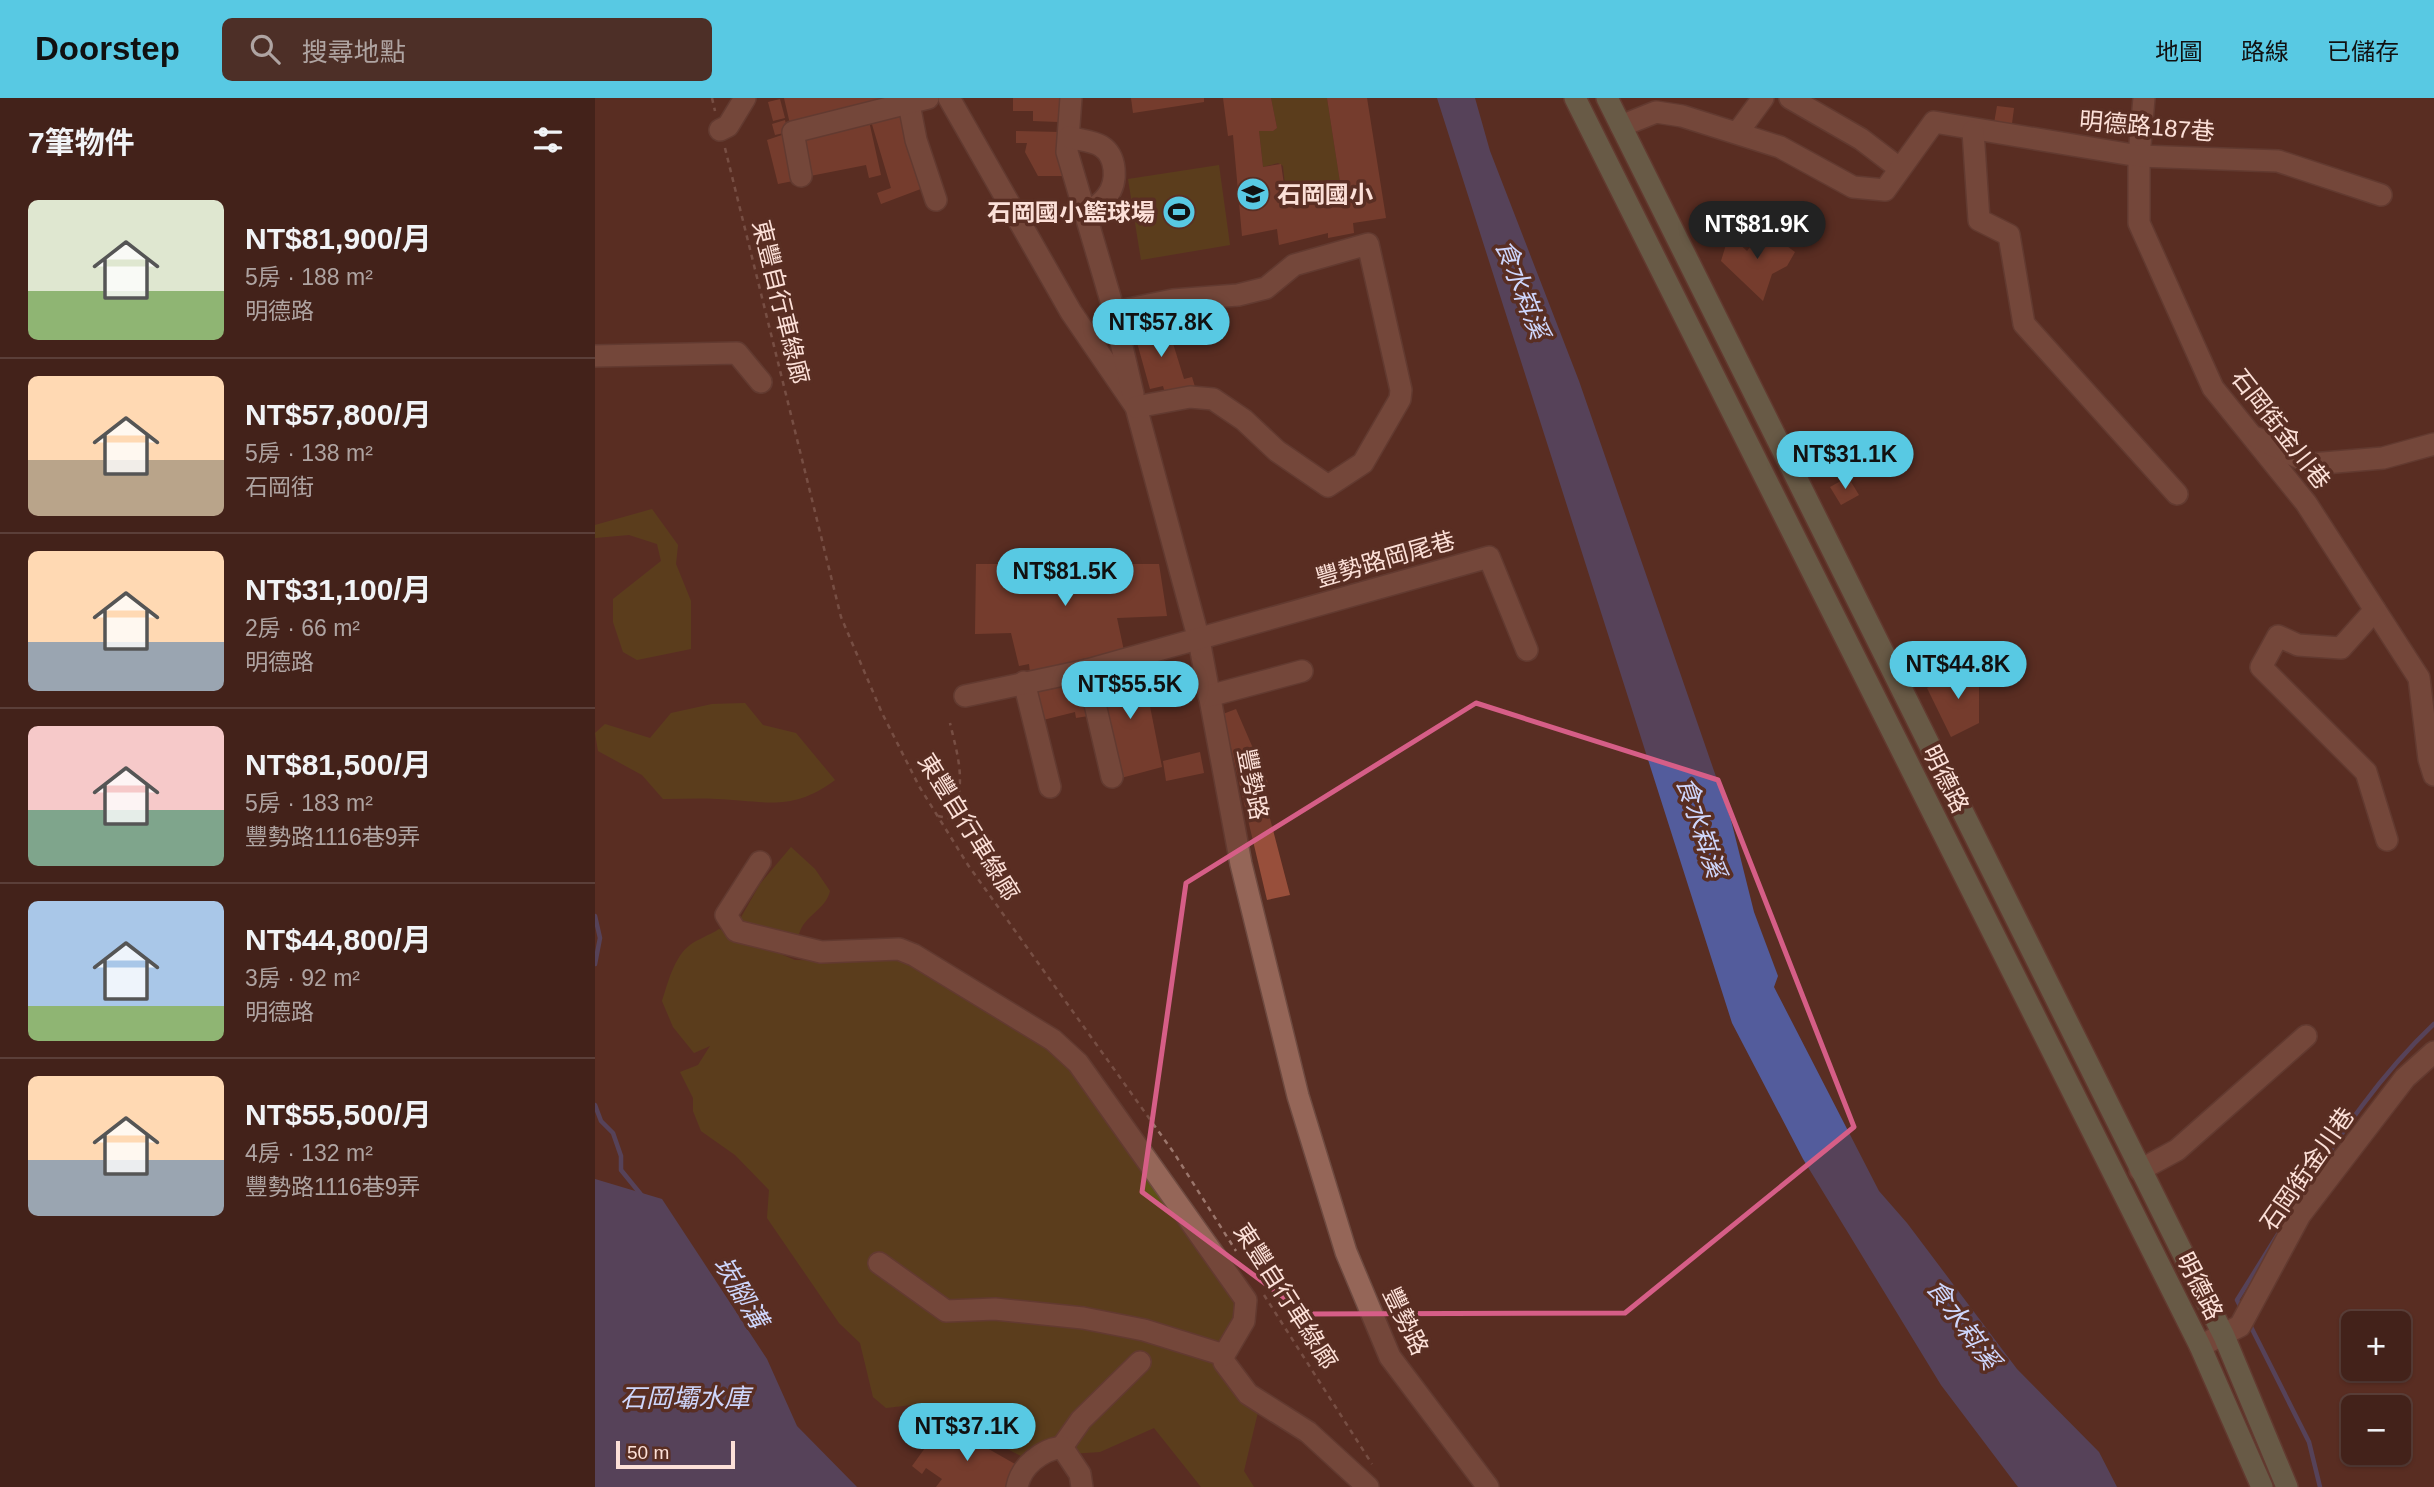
<!DOCTYPE html>
<html lang="zh-TW">
<meta charset="utf-8">
<style>
body{margin:0;font-family:Helvetica,"Noto Sans TC",sans-serif;background:#4d2f27;color:#f1f3f6;height:100vh;display:flex;flex-direction:column;font-size:26px;white-space:nowrap}
*{box-sizing:border-box;margin:0}
p{font-size:23px;color:#afa4a2}
.icon{flex:none;width:38px;height:38px;fill:none;stroke:currentColor;stroke-width:2;stroke-linecap:round;stroke-linejoin:round}
.map{position:relative;flex:1;overflow:hidden}
.drawer{display:flex;flex-direction:column;background:#43221a;width:595px}
.drawer>*{flex:none}
.tools{position:absolute;left:1746px;top:1213px;display:grid;gap:14px}
.tools a{display:grid;place-items:center;width:70px;height:70px;border-radius:10px;background:#43221a;box-shadow:0 2px 5px #0004,0 0 0 2px #5b3f39;font-size:35px}
.scale{position:absolute;left:21px;bottom:18px;width:119px;box-sizing:border-box;padding-left:7px;border:4px solid #fce0d8;border-top:0;font-size:19px;line-height:24px;white-space:nowrap;color:#fce0d8;-webkit-text-stroke:5px #592e23;paint-order:stroke}
.price{position:absolute;translate:-50% -60px;padding:0 16px;border-radius:24px;background:#58c9e3;color:#111;font-size:23px;line-height:46px;filter:drop-shadow(0 2px 4px #0008)}
.price::after{content:'';position:absolute;left:50%;top:42px;width:21px;height:16px;margin-left:-10px;background:inherit;clip-path:polygon(0 0,100% 0,50% 100%)}
.price.selected{background:#222;color:#fff}
ul{padding:0;list-style:none}
li{display:flex;align-items:center;gap:21px;height:175px;padding:0 28px}
li+li{border-top:2px solid #5b3f39}
li span{display:grid;place-items:center;flex:none;width:196px;height:140px;border-radius:10px;color:#555}
li>.icon{margin-inline-start:auto}
span .icon{width:84px;height:84px;fill:#fffc;stroke-width:1}
li b{font-size:30px}
h2{display:flex;justify-content:space-between;align-items:center;height:84px;padding:0 28px;font-size:30px}
header{display:flex;align-items:center;gap:42px;box-sizing:border-box;height:98px;padding:0 35px;background:#58c9e3;color:#111}
header strong{font-size:33px}
nav{display:flex;gap:38px;margin-inline-start:auto;font-size:24px}
.search{width:490px;height:63px;background:#4d2f27;display:flex;align-items:center;gap:18px;box-sizing:border-box;padding:0 24px;border-radius:10px;color:#afa4a2;font-size:26px}
main{display:flex;flex:1;min-height:0}
.map>svg:first-child{display:block}
.green{fill:#5e5116}
.water{fill:#535c9c}
.lines{fill:none;stroke-linecap:round;stroke-linejoin:round}
.stream{stroke:#535c9c;stroke-width:4.5}
.building{fill:#984f3b}
.minor-casing{stroke:#6e4a40;stroke-width:24}
.major-casing{stroke:#6e4a40;stroke-width:24}
.path{stroke:#9b766c;stroke-width:2.5;stroke-dasharray:5 5;stroke-linecap:butt}
.minor{stroke:#956658;stroke-width:21}
.major{stroke:#7a9172;stroke-width:21}
.marked{fill:none;stroke:#d65e87;stroke-width:5;stroke-linejoin:round}
.labels{text-anchor:middle;dominant-baseline:central;stroke-width:7;stroke-linejoin:round;paint-order:stroke}
.street-label{font-size:24px;fill:#fce0d8;stroke:#592e23}
.poi-label{font-size:24px;font-weight:bold;fill:#fce0d8;stroke:#592e23;text-anchor:start}
.water-label{font-size:26px;font-style:italic;fill:#ced6fc;stroke:#592e23}
</style>
<header>
<strong>Doorstep</strong>
<div class="search"><svg class="icon" aria-label="search" viewBox="0 0 24 24"><circle cx="10" cy="10" r="6"/><path d="M15 15l6 6"/></svg>搜尋地點</div>
<nav><a>地圖</a><a>路線</a><a>已儲存</a></nav>
</header>
<main>
<section class="drawer">
<h2>7筆物件<svg class="icon" aria-label="filters" viewBox="0 0 24 24"><path d="M4 7h16M4 17h16"/><circle cx="9" cy="7" r="2"/><circle cx="15" cy="17" r="2"/></svg></h2>
<ul>
<li><span style="background:linear-gradient(#dfe7d0 65%,#8fb573 0)"><svg class="icon" aria-label="home" viewBox="0 0 24 24"><path d="M3 11l9-7 9 7M6 9v11h12V9"/></svg></span><div><b>NT$81,900/月</b><p>5房 · 188 m²</p><p>明德路</p></div></li>
<li><span style="background:linear-gradient(#ffd9b3 60%,#b9a48a 0)"><svg class="icon" aria-label="home" viewBox="0 0 24 24"><path d="M3 11l9-7 9 7M6 9v11h12V9"/></svg></span><div><b>NT$57,800/月</b><p>5房 · 138 m²</p><p>石岡街</p></div></li>
<li><span style="background:linear-gradient(#ffd9b3 65%,#9aa5b1 0)"><svg class="icon" aria-label="home" viewBox="0 0 24 24"><path d="M3 11l9-7 9 7M6 9v11h12V9"/></svg></span><div><b>NT$31,100/月</b><p>2房 · 66 m²</p><p>明德路</p></div></li>
<li><span style="background:linear-gradient(#f6c9c9 60%,#7fa58c 0)"><svg class="icon" aria-label="home" viewBox="0 0 24 24"><path d="M3 11l9-7 9 7M6 9v11h12V9"/></svg></span><div><b>NT$81,500/月</b><p>5房 · 183 m²</p><p>豐勢路1116巷9弄</p></div></li>
<li><span style="background:linear-gradient(#a9c7e8 75%,#8fb573 0)"><svg class="icon" aria-label="home" viewBox="0 0 24 24"><path d="M3 11l9-7 9 7M6 9v11h12V9"/></svg></span><div><b>NT$44,800/月</b><p>3房 · 92 m²</p><p>明德路</p></div></li>
<li><span style="background:linear-gradient(#ffd9b3 60%,#9aa5b1 0)"><svg class="icon" aria-label="home" viewBox="0 0 24 24"><path d="M3 11l9-7 9 7M6 9v11h12V9"/></svg></span><div><b>NT$55,500/月</b><p>4房 · 132 m²</p><p>豐勢路1116巷9弄</p></div></li>
</ul>
</section>
<div class="map">
<svg width="1839" height="1389" viewBox="0 0 1839 1389">
<rect width="100%" height="100%" fill="#592e23"/>
<g class="green">
<path d="M676 0H732L747 97 729 101 730 105 721 101 713 108 712 104 692 107 688 68 683 65 668 69 664 33H678L682 30Z"/>
<path d="M624 67 635 147 546 162 533 81Z"/>
<path d="M57 411 83 447 81 466 96 503V551L42 562 28 554 18 524V501L66 463 62 446 34 437 0 440V427Z"/>
<path d="M150 605 168 627 201 635 240 682C197 714 172 703 122 701 104 700 86 701 68 701L47 677 3 653 0 635 10 626 55 640 76 615 117 606Z"/>
<path d="M196 749 220 771 235 793C230 813 210 816 204 836L171 842 141 828 165 786Z"/>
<path d="M124 831 200 862 251 863 278 856 324 864 467 960 643 1204 640 1222 628 1240 663 1314 649 1373 659 1389H606L559 1330 505 1354 428 1359 325 1306 291 1310 278 1299 265 1245 244 1225 172 1120 174 1092 140 1057 106 1033 98 1013V1000L85 974 103 967 115 948 99 955 78 929 67 903C73 885 79 859 95 847 103 841 115 837 124 831Z"/>
</g>
<g class="water">
<path d="M842 0H880L895 53 984 283 1136 722 1159 814 1183 878 1179 889 1284 1093 1312 1125 1422 1271 1504 1354 1522 1389H1423L1346 1287 1208 1061 1137 925Z"/>
<path d="M0 1081 67 1101 172 1261 202 1328 262 1389H0Z"/>
</g>
<g class="lines">
<g class="stream">
<path d="M0 818 5 840 0 866"/>
<path d="M0 1007 6 1023 18 1035 26 1058V1072L48 1099"/>
<path d="M1706 1099C1744 1037 1786 976 1839 926"/>
<path d="M1646 1210 1642 1202 1685 1133"/>
<path d="M1655 1227 1714 1344 1725 1389"/>
</g>
</g>
<g class="building">
<path d="M189 0H286V1L278 3 279 7 195 26Z"/>
<path d="M418 0H465L464 24 438 23V13H418Z"/>
<path d="M536 0H609V4L538 15Z"/>
<path d="M628 0H676L682 30 678 33H664L668 69 686 66 692 107 713 104V108L718 102 730 105 729 101 747 97 732 0H772L791 120 758 125 759 135 733 140V135L684 147 682 131 647 138 638 37 633 38Z"/>
<path d="M185 1 190 20 178 23 173 4Z"/>
<path d="M1402 8 1419 10 1416 33 1398 31Z"/>
<path d="M312 14 331 89 286 106 282 95 296 90 276 23Z"/>
<path d="M190 22 193 34 180 37 177 26Z"/>
<path d="M274 23 286 77 274 80 271 67 215 78 206 39Z"/>
<path d="M421 33 464 34V59L468 78H443L430 54 432 45H421Z"/>
<path d="M187 37 198 83 183 86 172 42Z"/>
<path d="M1169 131 1200 154 1192 168 1177 176 1168 203 1126 163 1134 137 1152 153Z"/>
<path d="M552 218 553 221 561 218 571 241 576 239 589 281 597 279 600 289 571 298 568 288 555 291 541 241 546 238 541 226Z"/>
<path d="M1253 379 1264 397 1246 407 1235 389Z"/>
<path d="M381 466H564L572 518 522 520 529 553 435 574 434 566 424 568 416 535 380 536Z"/>
<path d="M547 568 567 669 526 680 502 578Z"/>
<path d="M1375 569 1384 586V625L1356 639 1332 590Z"/>
<path d="M484 581 493 618 481 620 480 614 448 622 441 591Z"/>
<path d="M641 611 673 685 667 690 695 797 672 802 628 616Z"/>
<path d="M605 654 609 675 571 683 568 663Z"/>
<path d="M348 1325 425 1369 435 1386 432 1389H341L347 1381 331 1370 327 1376 317 1368Z"/>
</g>
<g class="lines">
<defs>
<g id="minor">
<path d="M354 0 476 214 541 309 604 542 646 766 703 998 751 1154 795 1259 893 1389"/>
<path d="M476 0 472 54 517 206 538 296"/>
<path d="M1195 0 1266 41 1304 70"/>
<path d="M1549 0 1544 58V125L1618 290 1711 405 1824 580 1834 661 1839 677"/>
<path d="M314 6 321 42 341 102"/>
<path d="M1026 28 1061 14 1087 18 1185 49 1258 89 1290 92 1339 24 1544 58 1683 63 1786 97"/>
<path d="M125 32 133 28 150 0"/>
<path d="M1378 33 1384 122 1414 137 1429 226 1582 396"/>
<path d="M1143 34 1168 0"/>
<path d="M474 39C483 42 498 43 506 48 522 58 523 84 512 98 507 105 498 111 491 116"/>
<path d="M206 78 198 34 333 0"/>
<path d="M519 214 578 202 643 197 671 190 699 167 773 146 806 292 805 301 768 365 733 388 682 353 649 322 618 301 595 299 541 309"/>
<path d="M0 258 142 255 166 284"/>
<path d="M1662 340 1717 366 1788 360 1839 346"/>
<path d="M1780 512 1746 550 1703 547 1683 538 1666 569 1771 674 1792 742"/>
<path d="M492 572 517 679"/>
<path d="M429 584 455 689"/>
<path d="M370 598 492 572 894 459 932 552"/>
<path d="M614 598 707 573"/>
<path d="M165 764 131 817 141 833 226 854 304 851 319 857 458 942 483 965 651 1202 649 1223 629 1257V1264L653 1296 713 1334 773 1389"/>
<path d="M1545 1072 1582 1052 1711 938"/>
<path d="M284 1165 351 1213 400 1211 488 1220 549 1232 629 1257"/>
<path d="M1605 1248 1645 1228 1705 1117 1810 980 1839 954"/>
<path d="M467 1349 486 1322 545 1264"/>
<path d="M422 1389C426 1368 446 1352 467 1349L485 1376 487 1389"/>
</g>
<g id="major">
<path d="M980 0 1605 1248 1667 1389"/>
<path d="M1012 0 1629 1238 1692 1389"/>
</g>
</defs>
<use href="#minor" class="minor-casing"/>
<use href="#major" class="major-casing"/>
<g class="path">
<path d="M117 0 120 13"/>
<path d="M130 50 246 519 287 615 324 688 373 767 579 1055 641 1153"/>
<path d="M343 718 357 721C371 683 364 663 355 625"/>
<path d="M669 1197 777 1366"/>
</g>
<use href="#minor" class="minor"/>
<use href="#major" class="major"/>
</g>
<path d="M0 0H1839V1389H0ZM881 605 1123 682 1259 1029 1030 1215 711 1216 547 1094 591 785Z" fill="#592e23" fill-opacity=".55" fill-rule="evenodd"/>
<path class="marked" d="M881 605 1123 682 1259 1029 1030 1215 711 1216 547 1094 591 785Z"/>
<defs>
<symbol id="school-disc" viewBox="-11 -11 22 22"><circle r="9.5" fill="#58c9e3" stroke="#592e23"/><path d="M0-5L7-2L0 1L-7-2ZM-4 1L0 2.5L4 1V4Q0 6-4 4Z" fill="#111"/></symbol>
<symbol id="stadium-disc" viewBox="-11 -11 22 22"><circle r="9.5" fill="#58c9e3" stroke="#592e23"/><path d="M0-5a6.5 5 0 1 0 0 10a6.5 5 0 1 0 0-10ZM-3.5-1.8h7v3.6h-7Z" fill="#111"/></symbol>
</defs>
<g fill-rule="evenodd">
<use href="#school-disc" x="639" y="77" width="38" height="38"/>
<use href="#stadium-disc" x="565" y="95" width="38" height="38"/>
</g>
<g class="labels">
<g class="street-label">
<text transform="translate(1552 28) rotate(5)">明德路187巷</text>
<text transform="translate(186 204) rotate(76)">東豐自行車綠廊</text>
<text transform="translate(1686 331) rotate(52)">石岡街金川巷</text>
<text transform="translate(790 461) rotate(-16)">豐勢路岡尾巷</text>
<text transform="translate(1351 681) rotate(63)">明德路</text>
<text transform="translate(658 686) rotate(79)">豐勢路</text>
<text transform="translate(374 729) rotate(58)">東豐自行車綠廊</text>
<text transform="translate(1712 1071) rotate(-55)">石岡街金川巷</text>
<text transform="translate(1605 1188) rotate(63)">明德路</text>
<text transform="translate(691 1198) rotate(57)">東豐自行車綠廊</text>
<text transform="translate(811 1223) rotate(64)">豐勢路</text>
</g>
<g class="poi-label">
<text x="682" y="96">石岡國小</text>
<text x="560" y="114" text-anchor="end">石岡國小籃球場</text>
</g>
<g class="water-label">
<text transform="translate(927 191) rotate(69)">食水嵙溪</text>
<text transform="translate(1106 729) rotate(72)">食水嵙溪</text>
<text transform="translate(146 1194) rotate(59)">崁腳溝</text>
<text transform="translate(1368 1226) rotate(54)">食水嵙溪</text>
<text x="90" y="1300">石岡壩水庫</text>
</g>
</g>
</svg>
<div class="tools">
<a>+</a>
<a>−</a>
</div>
<div class="scale">50 m</div>
<b class="price selected" style="left:1162px;top:163px">NT$81.9K</b>
<b class="price" style="left:566px;top:261px">NT$57.8K</b>
<b class="price" style="left:1250px;top:393px">NT$31.1K</b>
<b class="price" style="left:470px;top:510px">NT$81.5K</b>
<b class="price" style="left:1363px;top:603px">NT$44.8K</b>
<b class="price" style="left:535px;top:623px">NT$55.5K</b>
<b class="price" style="left:372px;top:1365px">NT$37.1K</b>
</div>
</main>
